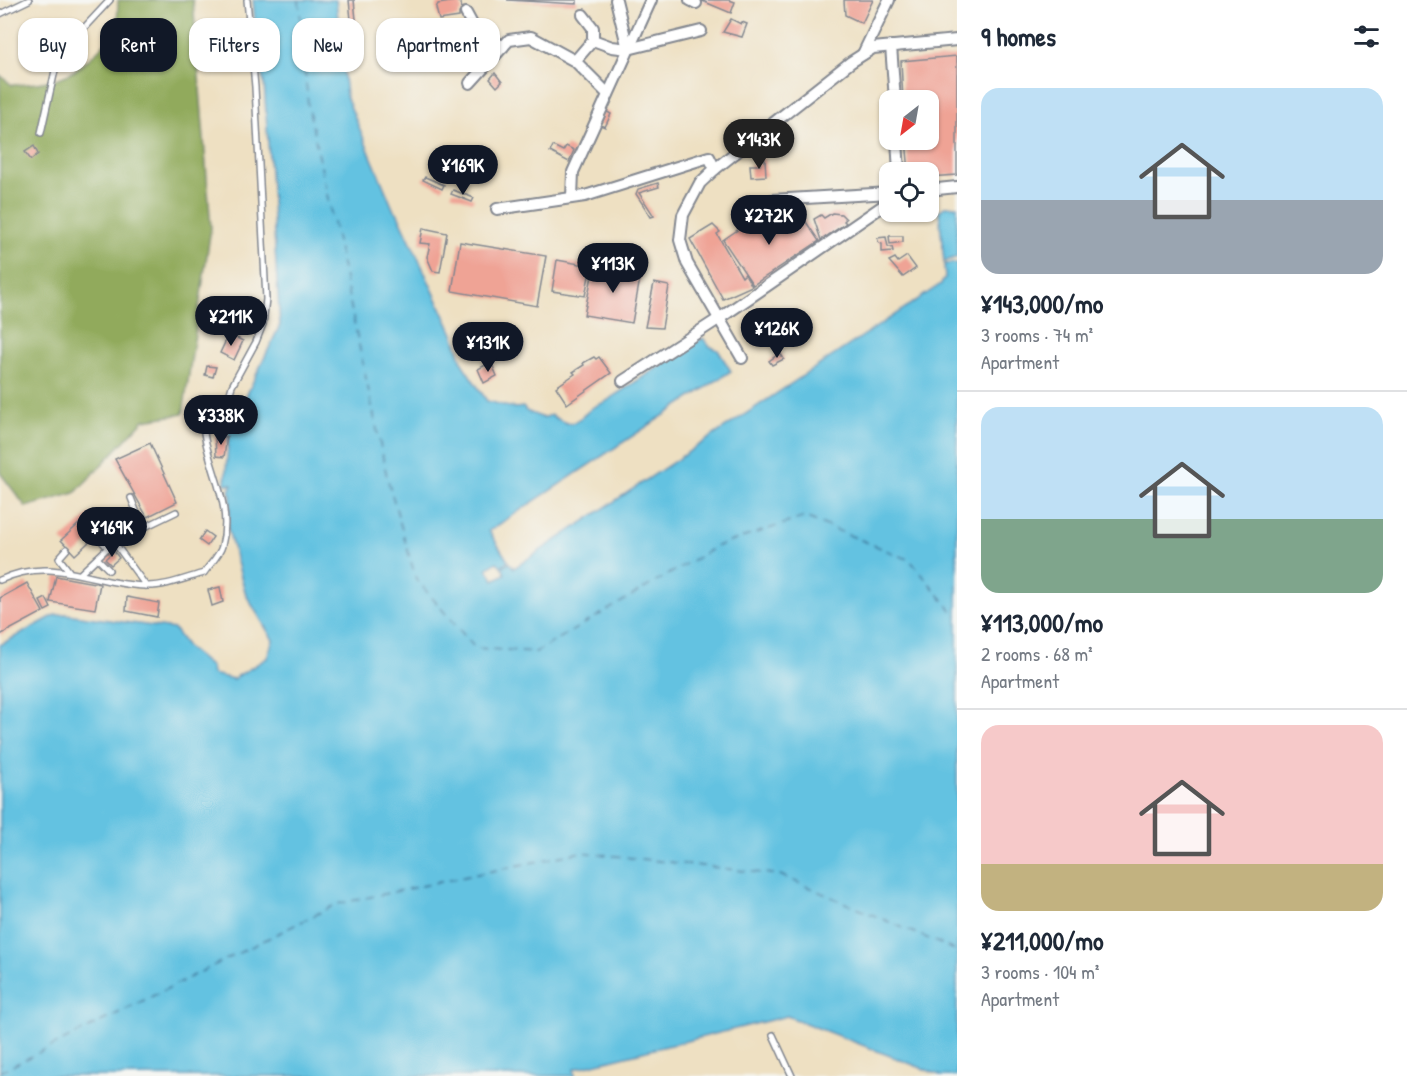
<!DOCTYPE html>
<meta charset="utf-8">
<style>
body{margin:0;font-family:"Patrick Hand",sans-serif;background:#f6f6f7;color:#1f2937;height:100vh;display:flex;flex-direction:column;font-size:22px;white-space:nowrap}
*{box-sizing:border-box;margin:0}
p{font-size:20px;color:#747a83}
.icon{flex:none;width:33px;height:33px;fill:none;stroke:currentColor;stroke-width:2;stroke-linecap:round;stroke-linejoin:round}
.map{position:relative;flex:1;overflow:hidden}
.sheet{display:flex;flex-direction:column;background:#fff;width:450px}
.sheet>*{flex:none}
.top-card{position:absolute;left:18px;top:18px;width:570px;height:54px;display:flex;gap:12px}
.needle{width:39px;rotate:211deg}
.controls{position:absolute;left:879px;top:90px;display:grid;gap:12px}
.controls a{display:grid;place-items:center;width:60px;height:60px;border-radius:12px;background:#fff;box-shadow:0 2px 4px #0004;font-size:30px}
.price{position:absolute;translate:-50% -51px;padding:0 14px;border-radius:21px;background:#111827;color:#fff;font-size:20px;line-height:39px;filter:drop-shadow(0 2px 3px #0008)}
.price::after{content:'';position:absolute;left:50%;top:36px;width:18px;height:14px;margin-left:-9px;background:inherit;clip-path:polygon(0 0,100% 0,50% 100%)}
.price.on{background:#222;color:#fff}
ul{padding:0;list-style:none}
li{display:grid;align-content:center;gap:12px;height:318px;padding:0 24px}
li+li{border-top:2px solid #e0e1e3}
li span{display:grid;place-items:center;height:186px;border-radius:18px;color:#555}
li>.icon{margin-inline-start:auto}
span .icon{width:108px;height:108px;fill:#fffc;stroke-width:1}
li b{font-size:26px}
h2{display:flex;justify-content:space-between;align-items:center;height:72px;padding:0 24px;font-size:26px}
.pill{padding:0 21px;border-radius:18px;background:#fff;box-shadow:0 2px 4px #0004;font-size:21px;line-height:54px}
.pill.on{background:#111827;color:#fff}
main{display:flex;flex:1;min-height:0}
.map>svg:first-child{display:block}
.forest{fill:#91aa5b;stroke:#566c5c;stroke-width:1.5}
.water{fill:#63c2e1;stroke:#3f78a0;stroke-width:1.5}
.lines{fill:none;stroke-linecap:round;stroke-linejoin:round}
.ferry{stroke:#315b85;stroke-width:1.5;stroke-dasharray:8 6;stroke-linecap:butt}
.building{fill:#efa395}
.service-casing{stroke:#848890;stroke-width:8}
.minor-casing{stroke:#848890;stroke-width:14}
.service{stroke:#fff;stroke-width:5}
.minor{stroke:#fff;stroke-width:10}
</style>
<main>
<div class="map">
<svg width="957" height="1076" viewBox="0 0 957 1076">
<rect width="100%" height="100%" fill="#f6f6f2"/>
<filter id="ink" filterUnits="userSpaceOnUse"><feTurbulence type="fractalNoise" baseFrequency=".0167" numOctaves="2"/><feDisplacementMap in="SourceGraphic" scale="12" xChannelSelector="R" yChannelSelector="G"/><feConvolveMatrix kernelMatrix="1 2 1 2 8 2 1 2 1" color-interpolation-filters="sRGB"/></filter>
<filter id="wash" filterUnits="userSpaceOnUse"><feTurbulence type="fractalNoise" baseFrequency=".008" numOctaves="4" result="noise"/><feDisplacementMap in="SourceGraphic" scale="24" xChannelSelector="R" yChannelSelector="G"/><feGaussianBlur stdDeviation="1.35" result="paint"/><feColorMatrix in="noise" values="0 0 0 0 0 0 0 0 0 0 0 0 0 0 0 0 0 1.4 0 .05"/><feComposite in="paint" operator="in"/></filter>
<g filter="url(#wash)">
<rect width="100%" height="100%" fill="#eee0c2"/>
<path class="forest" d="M118 0H193L211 228 183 414 144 420 75 493 26 507 0 473V75L12 85C70 83 78 71 117 31Z"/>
<g class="water">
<path d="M253 0H336L346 96 394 211 397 212 454 336 463 365 487 401C499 403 511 410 523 407L526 411 543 418 551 415C574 430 574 423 592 408 598 403 604 405 612 397L703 338 709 346 718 350 731 371 489 531 508 561 501 566 497 562 487 569 494 580 505 574 502 567 509 563 514 568 941 284 945 278 944 264 957 263V1076H942L787 1016 574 1069 575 1076H0V645L55 615 66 614 174 629 188 648 211 667 212 674 233 679 267 658 273 640 246 595 228 529 231 496 229 491 232 484H225L229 432 280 325 264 82 259 68Z"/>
<path d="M946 206H957V257L944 262 939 211Z"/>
</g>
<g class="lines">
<g class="ferry">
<path d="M299 0 308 105 387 477 416 579 475 648 536 652 717 546 805 517 910 560 957 617"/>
<path d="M0 1072 337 904 581 852 780 875 957 951"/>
</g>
</g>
<g id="blocks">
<g class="building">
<path d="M349 0H354L359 49H354Z"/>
<path d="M507 0H577V4Z"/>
<path d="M700 0H729L735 2 731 13Z"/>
<path d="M844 0H873L862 23 845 15Z"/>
<path d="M456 1 461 3 462 12 459 13V17L439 20 436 8 438 4Z"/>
<path d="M731 19 741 24 742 22 747 24 742 37 723 32Z"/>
<path d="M957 56V175L928 177V172H909L906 140H928V100H903L901 61Z"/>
<path d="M495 73 502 82 497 87 490 79Z"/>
<path d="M604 110 611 114 605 127 598 124Z"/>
<path d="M34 146 38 154 31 160 25 152Z"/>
<path d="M553 146 563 151 566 146 574 150 569 162 550 152Z"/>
<path d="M765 159 766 176 751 177 750 165H760V160Z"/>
<path d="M425 177 444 185 442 189 423 180Z"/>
<path d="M658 183 659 187 639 193 654 216 651 217 636 194 638 189Z"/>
<path d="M453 190 474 198 472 202 451 194Z"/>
<path d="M832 213 841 214 846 219 844 221 846 223 821 240 814 219 821 215 824 218Z"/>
<path d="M804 219 819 241 753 285 723 240 745 225Z"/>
<path d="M713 225 720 232 717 234 742 277 745 274 752 286 723 299 690 239Z"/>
<path d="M423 228 447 233 440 272 433 271 427 257 430 244 420 243Z"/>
<path d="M889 236H903V242L890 244Z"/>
<path d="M886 237 888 247H892L893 251 882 252V244L879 243 877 238Z"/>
<path d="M460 242 546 256 537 306 452 291Z"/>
<path d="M907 256 916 268 903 277 889 261 895 258 898 262Z"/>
<path d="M557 260 591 266 585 296 552 291Z"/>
<path d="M594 266 641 273 632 323 584 315Z"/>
<path d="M654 283 669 286 662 328 645 327Z"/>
<path d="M229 334 243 341 234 360 220 353Z"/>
<path d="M780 353 784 359 772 365 769 361Z"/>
<path d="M594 357 596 359 599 357 611 373 567 404 556 387 575 374 573 372 584 365 583 363Z"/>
<path d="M491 362 497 376 484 383 478 369Z"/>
<path d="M207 366 216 367 213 377 205 375Z"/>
<path d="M215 436 227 437 224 457 216 456Z"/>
<path d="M150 443 177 502 147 517 115 459Z"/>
<path d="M90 514 103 529 75 555 61 540Z"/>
<path d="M205 531 213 537 207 546 199 540Z"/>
<path d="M114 551 119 558 111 565 105 559Z"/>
<path d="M56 576 100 584 95 609 50 602Z"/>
<path d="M27 583 43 612 0 635V598Z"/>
<path d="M220 587 223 602 212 606 208 590Z"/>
<path d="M127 597 159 603 157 617 126 611Z"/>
<path d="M46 598 51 608 45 611 40 601Z"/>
</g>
</g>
</g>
<g filter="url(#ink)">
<use href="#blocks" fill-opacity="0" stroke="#848890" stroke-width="1.5"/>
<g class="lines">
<defs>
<g id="service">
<path d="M0 14 29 0"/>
<path d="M41 133 56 66 82 30 110 0"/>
<path d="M131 498 143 528"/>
<path d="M98 537 108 548"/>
<path d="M114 542 146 586"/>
<path d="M67 549 59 558 69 571"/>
<path d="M97 558 109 570"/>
<path d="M81 573 114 542 176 512"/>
<path d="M0 580C53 555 92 584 145 586 164 587 186 578 204 573 209 565 220 555 222 546 233 505 210 473 204 433L225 410 232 386 256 342 263 324 266 299 255 87 247 0"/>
<path d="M773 1035 792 1076"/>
</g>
<g id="minor">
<path d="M616 0 628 49 701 31"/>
<path d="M690 0 696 3"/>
<path d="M466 13 473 26 503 47"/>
<path d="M593 40 612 47 628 49"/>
<path d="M891 46 895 100"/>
<path d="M863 54 889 0"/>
<path d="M575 61 593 40V28L583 15"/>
<path d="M470 83 509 40 531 37 575 61 608 94"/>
<path d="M897 140 899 172"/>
<path d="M928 190 957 187"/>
<path d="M572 197 573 172 651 0"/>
<path d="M772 200 890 193"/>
<path d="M497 209 585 196 709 157 715 169"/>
<path d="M742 358 687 263 680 240 683 215 700 183 715 169 851 62 873 48 957 40"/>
<path d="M623 381 720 318 890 201"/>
</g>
</defs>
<use href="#service" class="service-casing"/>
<use href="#minor" class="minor-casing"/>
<use href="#service" class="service"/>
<use href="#minor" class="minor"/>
</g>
</g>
</svg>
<div class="controls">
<a><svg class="needle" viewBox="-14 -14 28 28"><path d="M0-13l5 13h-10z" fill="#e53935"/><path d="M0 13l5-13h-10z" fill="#747a83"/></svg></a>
<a><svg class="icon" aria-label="locate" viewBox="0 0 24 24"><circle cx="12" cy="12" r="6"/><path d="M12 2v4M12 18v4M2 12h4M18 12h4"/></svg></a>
</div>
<b class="price on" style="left:759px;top:170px">¥143K</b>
<b class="price" style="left:463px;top:196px">¥169K</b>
<b class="price" style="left:769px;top:246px">¥272K</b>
<b class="price" style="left:613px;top:294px">¥113K</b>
<b class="price" style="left:231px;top:347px">¥211K</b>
<b class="price" style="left:777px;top:359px">¥126K</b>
<b class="price" style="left:488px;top:373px">¥131K</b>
<b class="price" style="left:221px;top:446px">¥338K</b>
<b class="price" style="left:112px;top:558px">¥169K</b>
<div class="top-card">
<a class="pill">Buy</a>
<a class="pill on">Rent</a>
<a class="pill">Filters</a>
<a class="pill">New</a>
<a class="pill">Apartment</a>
</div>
</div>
<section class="sheet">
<h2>9 homes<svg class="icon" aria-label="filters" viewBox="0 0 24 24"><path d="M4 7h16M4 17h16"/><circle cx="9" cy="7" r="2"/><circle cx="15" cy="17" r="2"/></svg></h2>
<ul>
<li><span style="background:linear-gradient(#bfe0f5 60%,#9aa5b1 0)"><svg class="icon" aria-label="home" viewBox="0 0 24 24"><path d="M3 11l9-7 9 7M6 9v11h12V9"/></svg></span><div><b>¥143,000/mo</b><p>3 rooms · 74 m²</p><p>Apartment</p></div></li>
<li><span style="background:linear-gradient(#bfe0f5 60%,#7fa58c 0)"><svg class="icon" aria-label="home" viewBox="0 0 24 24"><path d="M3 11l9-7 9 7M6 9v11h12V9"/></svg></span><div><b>¥113,000/mo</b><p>2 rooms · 68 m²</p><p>Apartment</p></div></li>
<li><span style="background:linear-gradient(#f6c9c9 75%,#c2b280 0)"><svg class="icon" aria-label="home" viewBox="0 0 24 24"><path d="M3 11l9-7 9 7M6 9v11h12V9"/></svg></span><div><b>¥211,000/mo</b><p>3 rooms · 104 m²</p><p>Apartment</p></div></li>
</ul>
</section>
</main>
